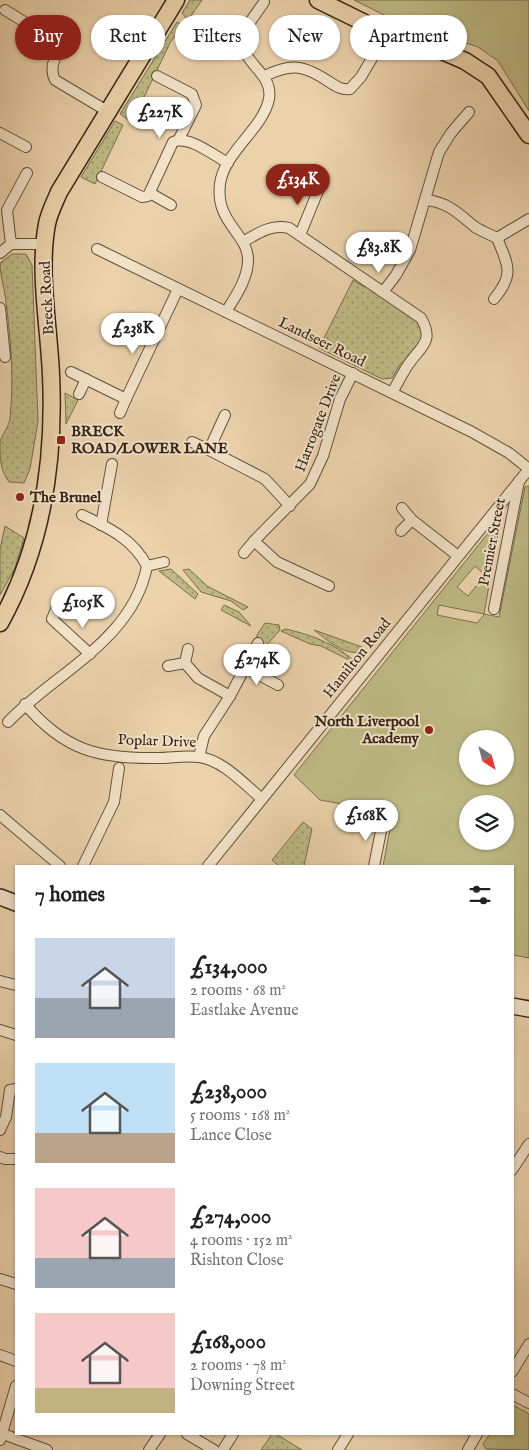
<!DOCTYPE html>
<meta charset="utf-8">
<style>
body{margin:0;font-family:"IM FELL English",serif;background:#f2f2f2;color:#202124;height:100vh;display:flex;flex-direction:column;font-size:19px;white-space:nowrap}
*{box-sizing:border-box;margin:0}
p{font-size:16px;color:#757577}
.icon{flex:none;width:28px;height:28px;fill:none;stroke:currentColor;stroke-width:2;stroke-linecap:round;stroke-linejoin:round}
.map{position:relative;flex:1;overflow:hidden}
.sheet{position:absolute;left:15px;top:865px;width:499px;height:570px;display:flex;flex-direction:column;background:#fff;border-radius:0px;box-shadow:0 1px 4px #0004}
.sheet>*{flex:none}
.guide{position:absolute;left:15px;top:15px;width:500px;height:45px;display:flex;gap:10px}
.needle{width:32px;rotate:144deg}
.tools{position:absolute;left:459px;top:730px;display:grid;gap:10px}
.tools a{display:grid;place-items:center;width:55px;height:55px;border-radius:50%;background:#fff;box-shadow:0 1px 4px #0004;font-size:25px}
.price{position:absolute;translate:-50% -42px;padding:0 11px;border-radius:18px;background:#fff;color:#222;font-size:16px;line-height:32px;filter:drop-shadow(0 1px 2px #0008)}
.price::after{content:'';position:absolute;left:50%;top:30px;width:15px;height:11px;margin-left:-8px;background:inherit;clip-path:polygon(0 0,100% 0,50% 100%)}
.price.current{background:#8f2418;color:#fff}
ul{padding:0;list-style:none}
li{display:flex;align-items:center;gap:15px;height:125px;padding:0 20px}
li span{display:grid;place-items:center;flex:none;width:140px;height:100px;border-radius:0px;color:#555}
li>.icon{margin-inline-start:auto}
span .icon{width:60px;height:60px;fill:#fffc;stroke-width:1}
li b{font-size:21px}
h2{display:flex;justify-content:space-between;align-items:center;height:60px;padding:0 20px;font-size:21px}
.tag{padding:0 18px;border-radius:22px;background:#fff;box-shadow:0 1px 4px #0004;font-size:18px;line-height:45px}
.tag.current{background:#8f2418;color:#fff}
.map>svg:first-child{display:block}
.grass{fill:url(#grass-dots);stroke:#7a6f4e}
.green{fill:#beba84;stroke:#7a6f4e;fill-rule:evenodd}
.lines{fill:none;stroke-linecap:round;stroke-linejoin:round}
.street-casing{stroke:#62503d;stroke-width:12}
.secondary-casing{stroke:#352418;stroke-width:18}
.primary-casing{stroke:#352418;stroke-width:19}
.street{stroke:#f2e2c8;stroke-width:10}
.secondary{stroke:#f2e2c8;stroke-width:15}
.primary{stroke:#ebd2ab;stroke-width:16}
.poi-dot{fill:#8f2418;stroke:#f2e2c8;stroke-width:2}
.labels{text-anchor:middle;dominant-baseline:central;stroke-width:4;stroke-linejoin:round;paint-order:stroke}
.street-label{font-size:15px;fill:#352418;stroke:#f2e2c8}
.poi-label{font-size:15px;font-weight:bold;fill:#352418;stroke:#f2e2c8;text-anchor:start}
</style>
<div class="map">
<svg width="529" height="1450" viewBox="0 0 529 1450">
<defs>
<pattern id="grass-dots" width="8" height="8" patternUnits="userSpaceOnUse" patternTransform="scale(1.25)"><rect width="8" height="8" fill="#beba84"/><path d="M2 2h.1M6 6h.1" fill="none" stroke="#9b976b" stroke-width="1.8" stroke-linecap="round"/></pattern>
</defs>
<rect width="100%" height="100%" fill="#ebd2ab"/>
<filter id="stains"><feTurbulence type="fractalNoise" baseFrequency=".004" numOctaves="4"/><feColorMatrix values="0 0 0 0 .2 0 0 0 0 .09 0 0 0 0 .02 0 0 0 .5 -.17"/></filter>
<radialGradient id="worn" r=".72"><stop offset=".6" stop-color="#630" stop-opacity="0"/><stop offset="1" stop-color="#630" stop-opacity=".3"/></radialGradient>
<g class="grass">
<path d="M190 0H202L188 20 182 13Z"/>
<path d="M177 22 183 25 171 41 132 122 120 114Z"/>
<path d="M115 121 123 125 95 184 81 177Z"/>
<path d="M12 254H26L32 265 38 421 30 469 24 483 9 482C0 470 0 458 0 442 2 434 9 427 10 418 14 381 11 340 6 303 5 289 0 277 0 263Z"/>
<path d="M353 280 364 287 366 285 417 320 422 330V339L405 362 401 363 392 378 382 379 319 348Z"/>
<path d="M65 393 78 400 66 424Z"/>
<path d="M5 526 24 538 15 568 0 595V549Z"/>
<path d="M171 569 198 594 195 599 159 571Z"/>
<path d="M189 569 207 586 248 607 243 610 231 601 201 592 183 570Z"/>
<path d="M224 605 239 612 251 626 221 610Z"/>
<path d="M265 623 279 625 280 630 255 658 257 635Z"/>
<path d="M286 629C312 635 339 645 357 664L321 646 310 644 281 631Z"/>
<path d="M314 630 362 647 358 652C343 655 325 638 314 630Z"/>
<path d="M303 822 312 829 304 866H279L272 860Z"/>
<path d="M272 1434H276L302 1450H261Z"/>
</g>
<g class="green">
<path d="M354 0H529V111L498 61 478 47 384 15Z"/>
<path d="M529 486V958L513 955 512 866H383L393 813 320 800 294 775 501 517 484 614 499 617 525 487ZM475 566 485 575 468 596 457 587ZM439 605 484 614V615L477 623 437 615ZM468 739H505V776H468ZM468 804H505V841H468Z"/>
<path d="M513 1405 529 1414V1450L486 1449 483 1444 490 1434H512Z"/>
</g>
<g class="lines">
<defs>
<g id="street">
<path d="M5 10 63 46"/>
<path d="M71 33C62 47 46 63 55 80L107 111"/>
<path d="M227 44 243 43"/>
<path d="M157 76 192 94 196 105 179 139"/>
<path d="M265 76C293 62 306 66 331 83 337 87 342 90 350 89L361 77 375 53"/>
<path d="M0 133 26 147"/>
<path d="M102 177 142 197 148 196 173 142C189 135 213 155 228 163"/>
<path d="M150 193 171 205"/>
<path d="M426 200C448 202 459 214 475 227 481 231 489 234 497 238L529 219"/>
<path d="M300 235 320 186"/>
<path d="M243 242C258 233 271 224 289 228L421 318C435 342 420 347 408 365 402 374 397 384 392 393"/>
<path d="M11 244 7 210 27 173"/>
<path d="M97 249 472 432 509 453 529 469"/>
<path d="M0 253 11 244H45"/>
<path d="M383 292 396 275 410 250 439 152 451 133 469 112"/>
<path d="M494 299C515 274 508 265 497 238"/>
<path d="M0 308 5 357"/>
<path d="M226 312C235 297 248 279 248 260 248 233 215 223 220 184 224 152 263 129 269 99 274 71 237 63 244 35 247 23 258 12 264 2"/>
<path d="M71 372 126 399 178 289"/>
<path d="M79 394 86 379"/>
<path d="M120 413 126 399"/>
<path d="M225 415 209 450 265 479 290 506"/>
<path d="M192 442 209 450"/>
<path d="M402 508 412 520 458 556"/>
<path d="M101 525 112 464"/>
<path d="M401 531 412 520"/>
<path d="M244 553 254 541"/>
<path d="M147 566 164 562"/>
<path d="M329 586 277 562 254 541 310 484 323 456 340 399 353 373"/>
<path d="M57 607 52 619 90 654"/>
<path d="M494 609 519 481"/>
<path d="M188 649 185 663 198 678 230 696"/>
<path d="M168 666 185 663"/>
<path d="M246 668 278 685"/>
<path d="M25 704C64 750 98 759 157 758 171 758 186 755 199 757 223 760 244 784 262 799"/>
<path d="M8 722C55 673 133 640 147 566 133 539 109 528 82 515"/>
<path d="M199 757 204 736 230 696 258 643"/>
<path d="M0 815 60 866"/>
<path d="M353 821 382 826 374 866"/>
<path d="M83 866 114 802 119 768"/>
<path d="M208 866 529 469"/>
<path d="M0 981 16 985"/>
<path d="M0 1030 16 1035"/>
<path d="M0 1130 6 1117 10 1090 16 1089"/>
<path d="M0 1157 5 1159H16"/>
<path d="M512 1170 529 1144"/>
<path d="M0 1279 16 1284"/>
<path d="M0 1355 16 1361"/>
<path d="M512 1372 529 1344"/>
<path d="M512 1394 529 1403"/>
<path d="M0 1433 47 1450"/>
<path d="M187 1434 214 1450"/>
<path d="M0 1440 16 1386"/>
<path d="M149 1450 160 1434"/>
<path d="M223 1450 233 1434"/>
<path d="M338 1450 348 1434"/>
<path d="M468 1450 477 1434"/>
</g>
<g id="secondary">
<path d="M0 897 16 903"/>
<path d="M512 1006 529 1009"/>
</g>
<g id="primary">
<path d="M318 0 373 27 426 44 465 61 488 76 529 135"/>
<path d="M0 623C43 546 55 462 51 375 49 327 38 271 47 224 49 213 55 202 59 192L176 0"/>
</g>
</defs>
<use href="#street" class="street-casing"/>
<use href="#secondary" class="secondary-casing"/>
<use href="#primary" class="primary-casing"/>
<use href="#street" class="street"/>
<use href="#secondary" class="secondary"/>
<use href="#primary" class="primary"/>
</g>
<g class="poi-dot">
<rect x="56" y="435" width="10" height="10" rx="2.5"/>
<circle cx="20" cy="497" r="5"/>
<circle cx="429" cy="730" r="5"/>
</g>
<g class="labels">
<g class="street-label">
<text transform="translate(47 298) rotate(-93)">Breck Road</text>
<text transform="translate(322 342) rotate(26)">Landseer Road</text>
<text transform="translate(318 423) rotate(-69)">Harrogate Drive</text>
<text transform="translate(492 542) rotate(-79)">Premier Street</text>
<text transform="translate(357 658) rotate(-51)">Hamilton Road</text>
<text transform="translate(157 741) rotate(2)">Poplar Drive</text>
</g>
<g class="poi-label">
<text x="71" y="431">BRECK<tspan x="71" dy="17">ROAD/LOWER LANE</tspan></text>
<text x="30" y="497">The Brunel</text>
<text x="419" y="721" text-anchor="end">North Liverpool<tspan x="419" dy="17">Academy</tspan></text>
</g>
</g>
<rect width="100%" height="100%" filter="url(#stains)"/>
<rect width="100%" height="100%" fill="url(#worn)"/>
</svg>
<div class="tools">
<a><svg class="needle" viewBox="-14 -14 28 28"><path d="M0-13l5 13h-10z" fill="#e53935"/><path d="M0 13l5-13h-10z" fill="#757577"/></svg></a>
<a><svg class="icon" aria-label="layers" viewBox="0 0 24 24"><path d="M12 4l9 5-9 5-9-5zM3 14l9 5 9-5"/></svg></a>
</div>
<b class="price" style="left:160px;top:139px">£227K</b>
<b class="price current" style="left:298px;top:206px">£134K</b>
<b class="price" style="left:379px;top:274px">£83.8K</b>
<b class="price" style="left:133px;top:355px">£238K</b>
<b class="price" style="left:83px;top:629px">£105K</b>
<b class="price" style="left:257px;top:686px">£274K</b>
<b class="price" style="left:366px;top:842px">£168K</b>
<div class="guide">
<a class="tag current">Buy</a>
<a class="tag">Rent</a>
<a class="tag">Filters</a>
<a class="tag">New</a>
<a class="tag">Apartment</a>
</div>
<section class="sheet">
<h2>7 homes<svg class="icon" aria-label="filters" viewBox="0 0 24 24"><path d="M4 7h16M4 17h16"/><circle cx="9" cy="7" r="2"/><circle cx="15" cy="17" r="2"/></svg></h2>
<ul>
<li><span style="background:linear-gradient(#c9d6e8 60%,#9aa5b1 0)"><svg class="icon" aria-label="home" viewBox="0 0 24 24"><path d="M3 11l9-7 9 7M6 9v11h12V9"/></svg></span><div><b>£134,000</b><p>2 rooms · 68 m²</p><p>Eastlake Avenue</p></div></li>
<li><span style="background:linear-gradient(#bfe0f5 70%,#b9a48a 0)"><svg class="icon" aria-label="home" viewBox="0 0 24 24"><path d="M3 11l9-7 9 7M6 9v11h12V9"/></svg></span><div><b>£238,000</b><p>5 rooms · 168 m²</p><p>Lance Close</p></div></li>
<li><span style="background:linear-gradient(#f6c9c9 70%,#9aa5b1 0)"><svg class="icon" aria-label="home" viewBox="0 0 24 24"><path d="M3 11l9-7 9 7M6 9v11h12V9"/></svg></span><div><b>£274,000</b><p>4 rooms · 152 m²</p><p>Rishton Close</p></div></li>
<li><span style="background:linear-gradient(#f6c9c9 75%,#c2b280 0)"><svg class="icon" aria-label="home" viewBox="0 0 24 24"><path d="M3 11l9-7 9 7M6 9v11h12V9"/></svg></span><div><b>£168,000</b><p>2 rooms · 78 m²</p><p>Downing Street</p></div></li>
</ul>
</section>
</div>
